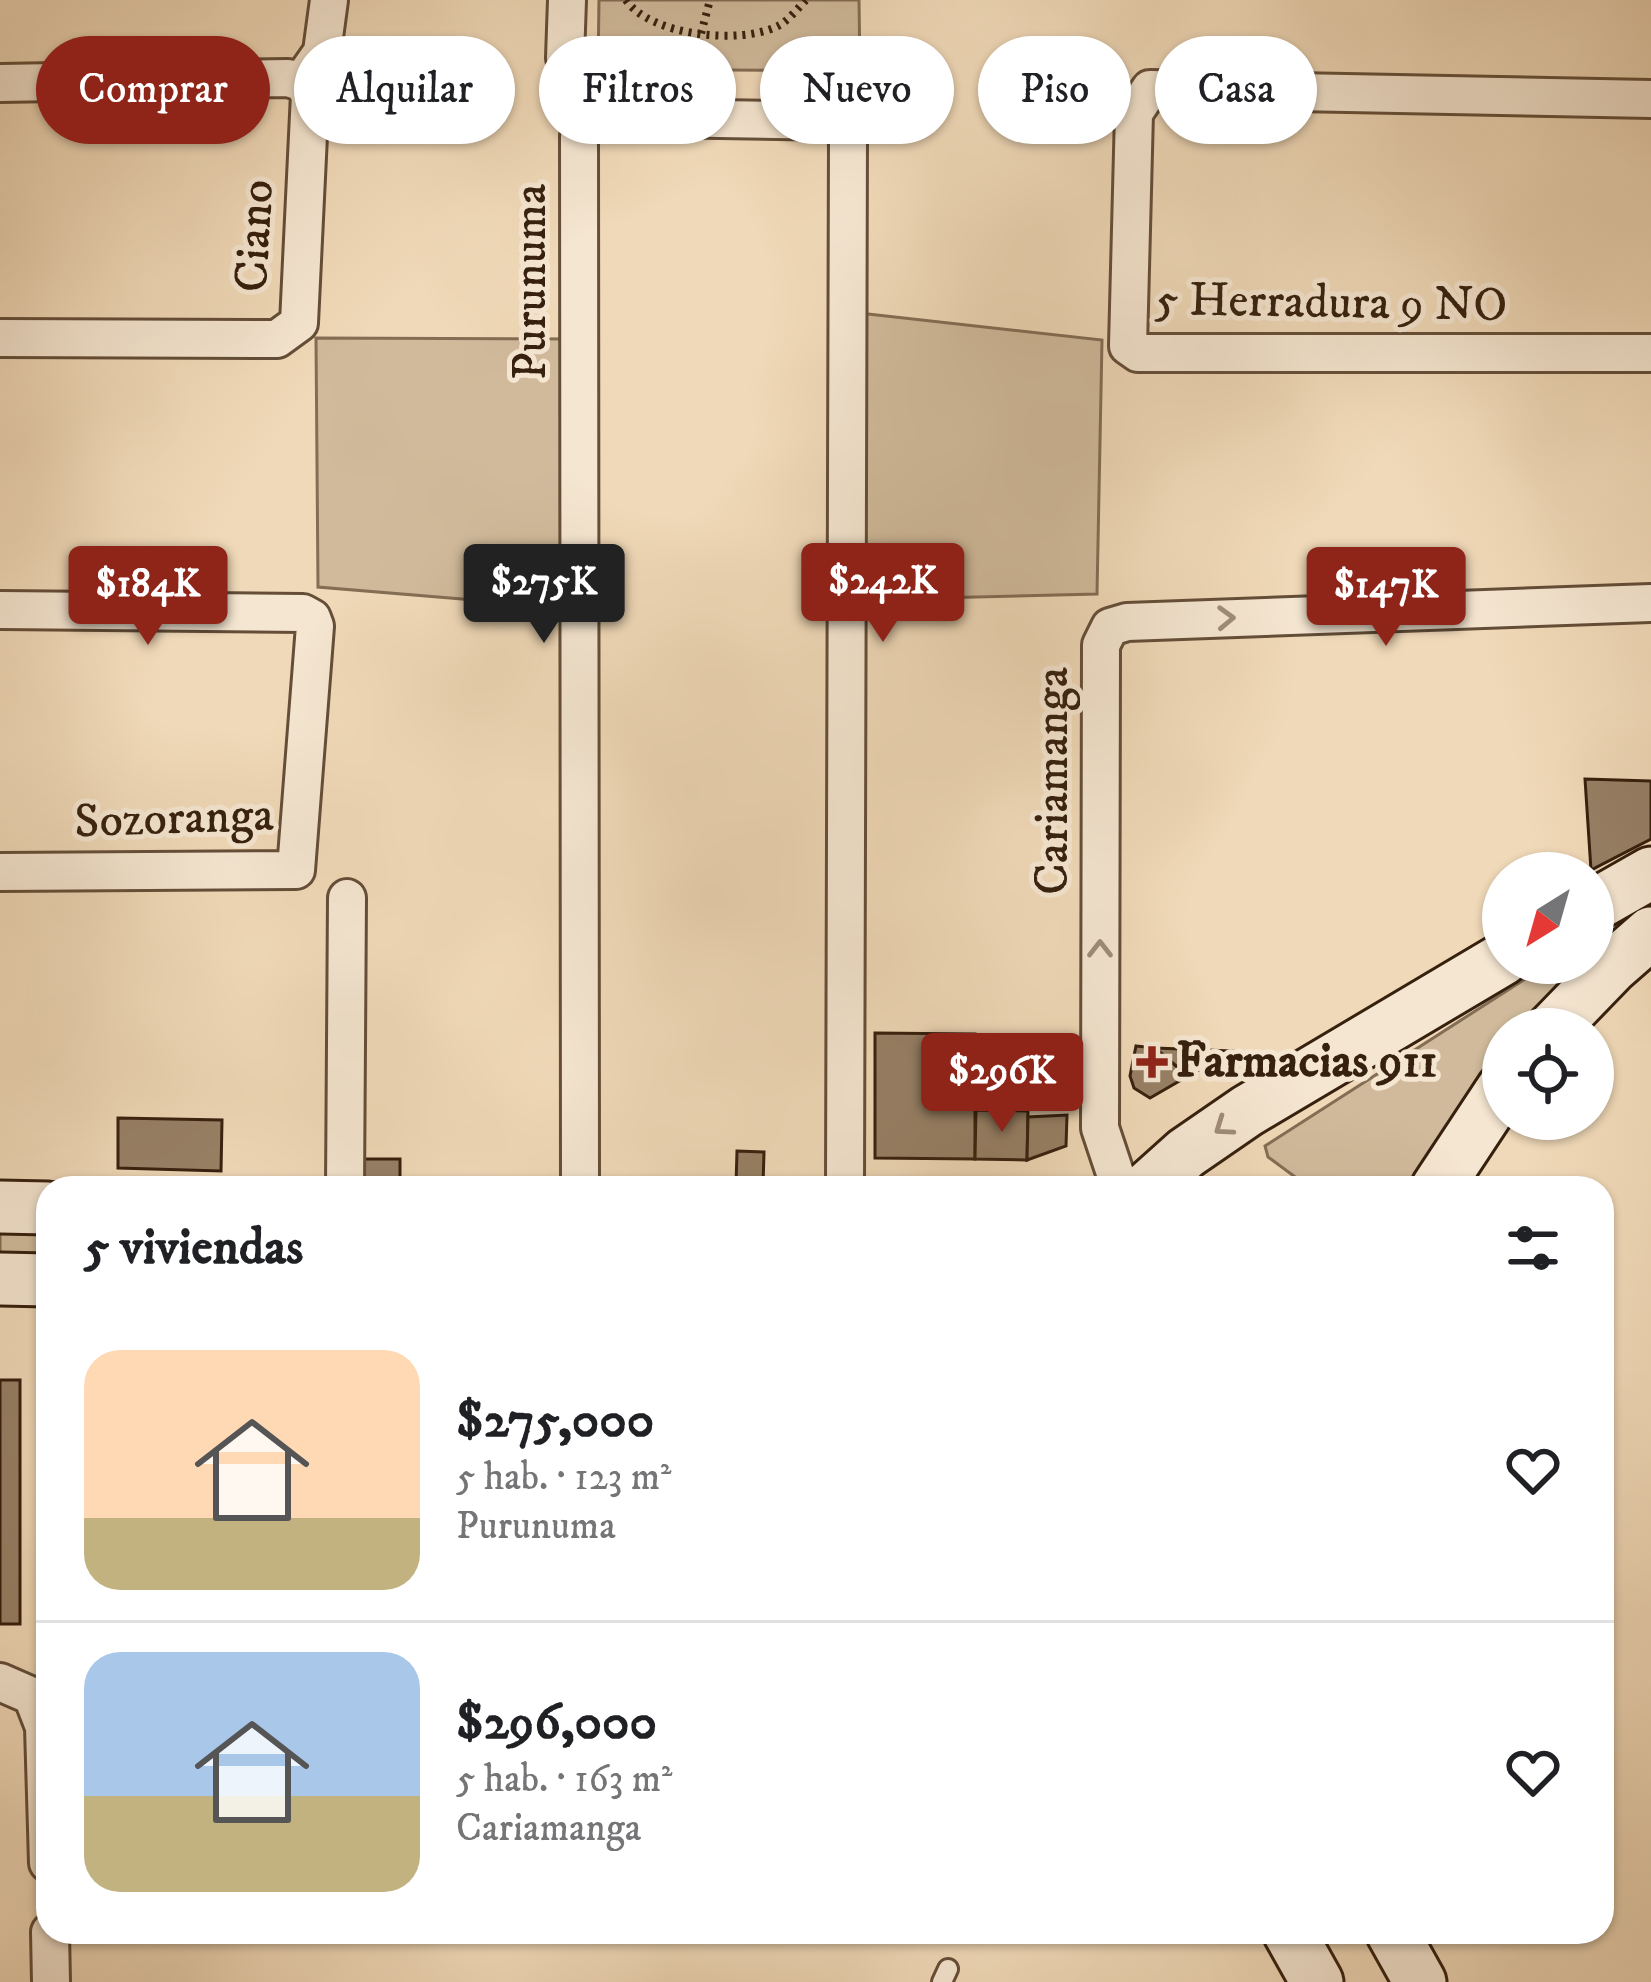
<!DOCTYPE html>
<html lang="es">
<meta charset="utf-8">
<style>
body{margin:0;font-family:"IM FELL DW Pica",serif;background:#f2f2f2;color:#202124;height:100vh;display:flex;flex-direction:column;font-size:45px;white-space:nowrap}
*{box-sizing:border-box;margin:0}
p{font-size:39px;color:#757577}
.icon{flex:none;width:66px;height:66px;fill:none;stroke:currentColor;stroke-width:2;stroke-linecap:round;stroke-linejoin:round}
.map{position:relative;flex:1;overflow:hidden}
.side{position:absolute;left:36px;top:1176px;width:1578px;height:768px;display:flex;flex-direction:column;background:#fff;border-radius:36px;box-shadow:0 3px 9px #0004}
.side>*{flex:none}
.hud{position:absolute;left:36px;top:36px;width:1581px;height:108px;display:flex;gap:24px}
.needle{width:78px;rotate:217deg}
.buttons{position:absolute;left:1482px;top:852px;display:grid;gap:24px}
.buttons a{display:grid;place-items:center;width:132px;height:132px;border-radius:50%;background:#fff;box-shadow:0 3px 9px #0004;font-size:60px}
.price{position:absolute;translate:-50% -102px;padding:0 27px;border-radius:12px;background:#8f2418;color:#fff;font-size:39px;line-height:78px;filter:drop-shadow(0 3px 6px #0008)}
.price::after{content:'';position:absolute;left:50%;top:72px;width:36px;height:27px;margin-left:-18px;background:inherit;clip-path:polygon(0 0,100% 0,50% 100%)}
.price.current{background:#222;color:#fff}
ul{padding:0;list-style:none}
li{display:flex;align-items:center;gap:36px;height:300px;padding:0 48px}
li+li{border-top:3px solid #e0e0e0}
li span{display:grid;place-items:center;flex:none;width:336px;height:240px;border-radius:36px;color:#555}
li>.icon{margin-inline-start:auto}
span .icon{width:144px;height:144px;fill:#fffc;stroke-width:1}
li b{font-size:51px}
h2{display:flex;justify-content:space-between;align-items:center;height:144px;padding:0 48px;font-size:51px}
.chip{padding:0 42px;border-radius:54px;background:#fff;box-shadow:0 3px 9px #0004;font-size:42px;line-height:108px}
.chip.current{background:#8f2418;color:#fff}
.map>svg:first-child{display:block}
.green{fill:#d0ba9b;stroke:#836d54;stroke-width:3}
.building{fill:#978066;stroke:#36200e;stroke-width:3}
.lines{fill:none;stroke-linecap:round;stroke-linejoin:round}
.lane-casing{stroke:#644e38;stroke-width:24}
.street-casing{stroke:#644e38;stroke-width:42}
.secondary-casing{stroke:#36200e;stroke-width:57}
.path{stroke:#36200e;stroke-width:8;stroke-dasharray:3 6;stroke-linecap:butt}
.lane{stroke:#f5e6d1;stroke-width:18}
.street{stroke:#f5e6d1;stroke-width:36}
.secondary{stroke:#f5e6d1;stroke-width:51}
.oneway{stroke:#9f8d79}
.poi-dot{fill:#8f2418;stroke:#f5e6d1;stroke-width:4.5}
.labels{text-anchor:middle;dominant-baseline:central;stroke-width:10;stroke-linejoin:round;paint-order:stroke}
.street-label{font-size:48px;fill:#36200e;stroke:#f5e6d1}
.poi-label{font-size:48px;font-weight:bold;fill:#36200e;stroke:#f5e6d1;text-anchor:start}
</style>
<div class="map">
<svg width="1651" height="1982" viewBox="0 0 1651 1982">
<rect width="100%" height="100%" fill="#f0d9b8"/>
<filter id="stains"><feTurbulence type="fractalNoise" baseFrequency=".00167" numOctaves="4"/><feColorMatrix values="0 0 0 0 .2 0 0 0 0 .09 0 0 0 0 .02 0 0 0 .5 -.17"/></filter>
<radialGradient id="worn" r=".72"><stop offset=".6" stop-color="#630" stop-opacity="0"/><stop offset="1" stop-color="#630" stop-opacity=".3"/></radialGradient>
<g class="green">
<path d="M599 0H859L860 71 598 69Z"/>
<path d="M859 313 1102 340 1097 594 854 600Z"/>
<path d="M316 338 574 339 571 608 318 587Z"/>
<path d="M1550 963H1575L1522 1029H1503V1053L1466 1099 1410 1188H1310L1268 1157 1265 1146Z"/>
<path d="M0 1232 48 1233V1257L0 1256Z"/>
</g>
<g class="building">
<path d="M1585 779 1651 781V839L1591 870Z"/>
<path d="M875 1033 975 1034V1159L875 1158Z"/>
<path d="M1136 1046 1155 1048 1188 1076 1150 1098 1134 1088 1130 1076Z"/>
<path d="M1155 1048 1233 1051 1188 1076Z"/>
<path d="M976 1110 1028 1111 1027 1160 975 1159Z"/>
<path d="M1067 1115 1066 1146 1027 1160 1028 1117Z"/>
<path d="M118 1118 222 1120 221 1171 118 1168Z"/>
<path d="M737 1151 764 1152 763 1186 736 1185Z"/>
<path d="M359 1159H400V1183L359 1182Z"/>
<rect x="0" y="1380" width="20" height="244"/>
</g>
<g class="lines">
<defs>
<path id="lane" d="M942 1982 948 1969"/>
<g id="street">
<path d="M567 0 565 58 586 124"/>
<path d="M301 82 322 52 329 0"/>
<path d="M0 83 288 78 301 82 310 94 299 323 277 339 0 338"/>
<path d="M1651 99 1150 89 1134 113 1128 346 1138 353H1651"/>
<path d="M0 610 303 613 312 618 315 626 296 870 0 872"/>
<path d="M345 1188 347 898"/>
<path d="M580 1188 579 136 586 124 599 117 833 121 848 136 845 1188"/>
<path d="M1120 1188 1100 1128 1101 645 1110 627 1127 622 1651 603"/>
<path d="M0 1682 32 1696 44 1727 48 1863"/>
<path d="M50 1932 51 1982"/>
</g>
<g id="secondary">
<path d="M1593 906 1651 873"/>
<path d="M1552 1029 1612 967 1651 933"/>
<path d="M1147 1188 1186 1153 1247 1111 1503 959"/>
<path d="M1437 1188 1503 1088"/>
<path d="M0 1207 48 1208"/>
<path d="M0 1279 48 1280"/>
<path d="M1289 1932 1317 1982"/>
<path d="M1392 1932 1420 1982"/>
</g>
</defs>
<use href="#lane" class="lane-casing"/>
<use href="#street" class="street-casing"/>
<use href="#secondary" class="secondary-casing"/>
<g class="path">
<path d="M626 0C650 36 741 45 778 26 788 21 798 8 806 0"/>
<path d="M683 84 695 56 710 0"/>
</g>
<use href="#lane" class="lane"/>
<use href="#street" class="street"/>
<use href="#secondary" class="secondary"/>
</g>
<defs><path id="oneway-chevron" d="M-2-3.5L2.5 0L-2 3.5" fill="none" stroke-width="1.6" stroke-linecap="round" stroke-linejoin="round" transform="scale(3)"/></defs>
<g class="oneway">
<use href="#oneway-chevron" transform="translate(1226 618) rotate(-2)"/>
<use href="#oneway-chevron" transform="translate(1100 949) rotate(-90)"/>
<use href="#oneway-chevron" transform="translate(1223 1127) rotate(145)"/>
</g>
<path class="poi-dot" d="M1146 1044h12v12h12v12h-12v12h-12v-12h-12v-12h12z"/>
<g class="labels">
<g class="street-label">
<text transform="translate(255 236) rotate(-87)">Ciano</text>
<text transform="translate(531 282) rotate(-90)">Purunuma</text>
<text transform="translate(1331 303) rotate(1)">5 Herradura 9 NO</text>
<text transform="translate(1053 781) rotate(-90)">Cariamanga</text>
<text transform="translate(174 819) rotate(-2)">Sozoranga</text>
</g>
<g class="poi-label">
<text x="1176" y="1062">Farmacias 911</text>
</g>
</g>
<rect width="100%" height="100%" filter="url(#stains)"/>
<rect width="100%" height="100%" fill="url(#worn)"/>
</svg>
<div class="buttons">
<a><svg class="needle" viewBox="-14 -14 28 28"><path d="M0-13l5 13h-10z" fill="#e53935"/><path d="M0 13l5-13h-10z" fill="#757577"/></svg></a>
<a><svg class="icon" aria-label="locate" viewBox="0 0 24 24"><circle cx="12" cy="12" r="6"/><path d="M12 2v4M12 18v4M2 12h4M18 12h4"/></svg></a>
</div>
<b class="price" style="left:883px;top:645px">$242K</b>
<b class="price current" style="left:544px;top:646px">$275K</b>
<b class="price" style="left:148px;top:648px">$184K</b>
<b class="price" style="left:1386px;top:649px">$147K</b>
<b class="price" style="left:1002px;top:1135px">$296K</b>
<div class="hud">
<a class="chip current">Comprar</a>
<a class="chip">Alquilar</a>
<a class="chip">Filtros</a>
<a class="chip">Nuevo</a>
<a class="chip">Piso</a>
<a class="chip">Casa</a>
</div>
<section class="side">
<h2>5 viviendas<svg class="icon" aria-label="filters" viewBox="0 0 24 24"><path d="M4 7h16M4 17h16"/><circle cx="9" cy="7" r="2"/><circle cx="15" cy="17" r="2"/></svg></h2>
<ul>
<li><span style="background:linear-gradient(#ffd9b3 70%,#c2b280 0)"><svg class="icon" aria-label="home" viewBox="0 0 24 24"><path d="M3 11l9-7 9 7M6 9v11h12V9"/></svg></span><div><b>$275,000</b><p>5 hab. · 123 m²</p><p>Purunuma</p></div><svg class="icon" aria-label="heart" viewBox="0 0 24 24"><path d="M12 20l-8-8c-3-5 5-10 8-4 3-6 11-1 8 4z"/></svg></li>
<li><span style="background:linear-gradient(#a9c7e8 60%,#c2b280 0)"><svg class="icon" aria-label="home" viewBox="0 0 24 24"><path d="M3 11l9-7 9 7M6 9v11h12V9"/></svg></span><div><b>$296,000</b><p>5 hab. · 163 m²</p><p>Cariamanga</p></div><svg class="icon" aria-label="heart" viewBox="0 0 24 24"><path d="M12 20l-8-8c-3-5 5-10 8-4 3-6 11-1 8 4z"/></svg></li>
</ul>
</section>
</div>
